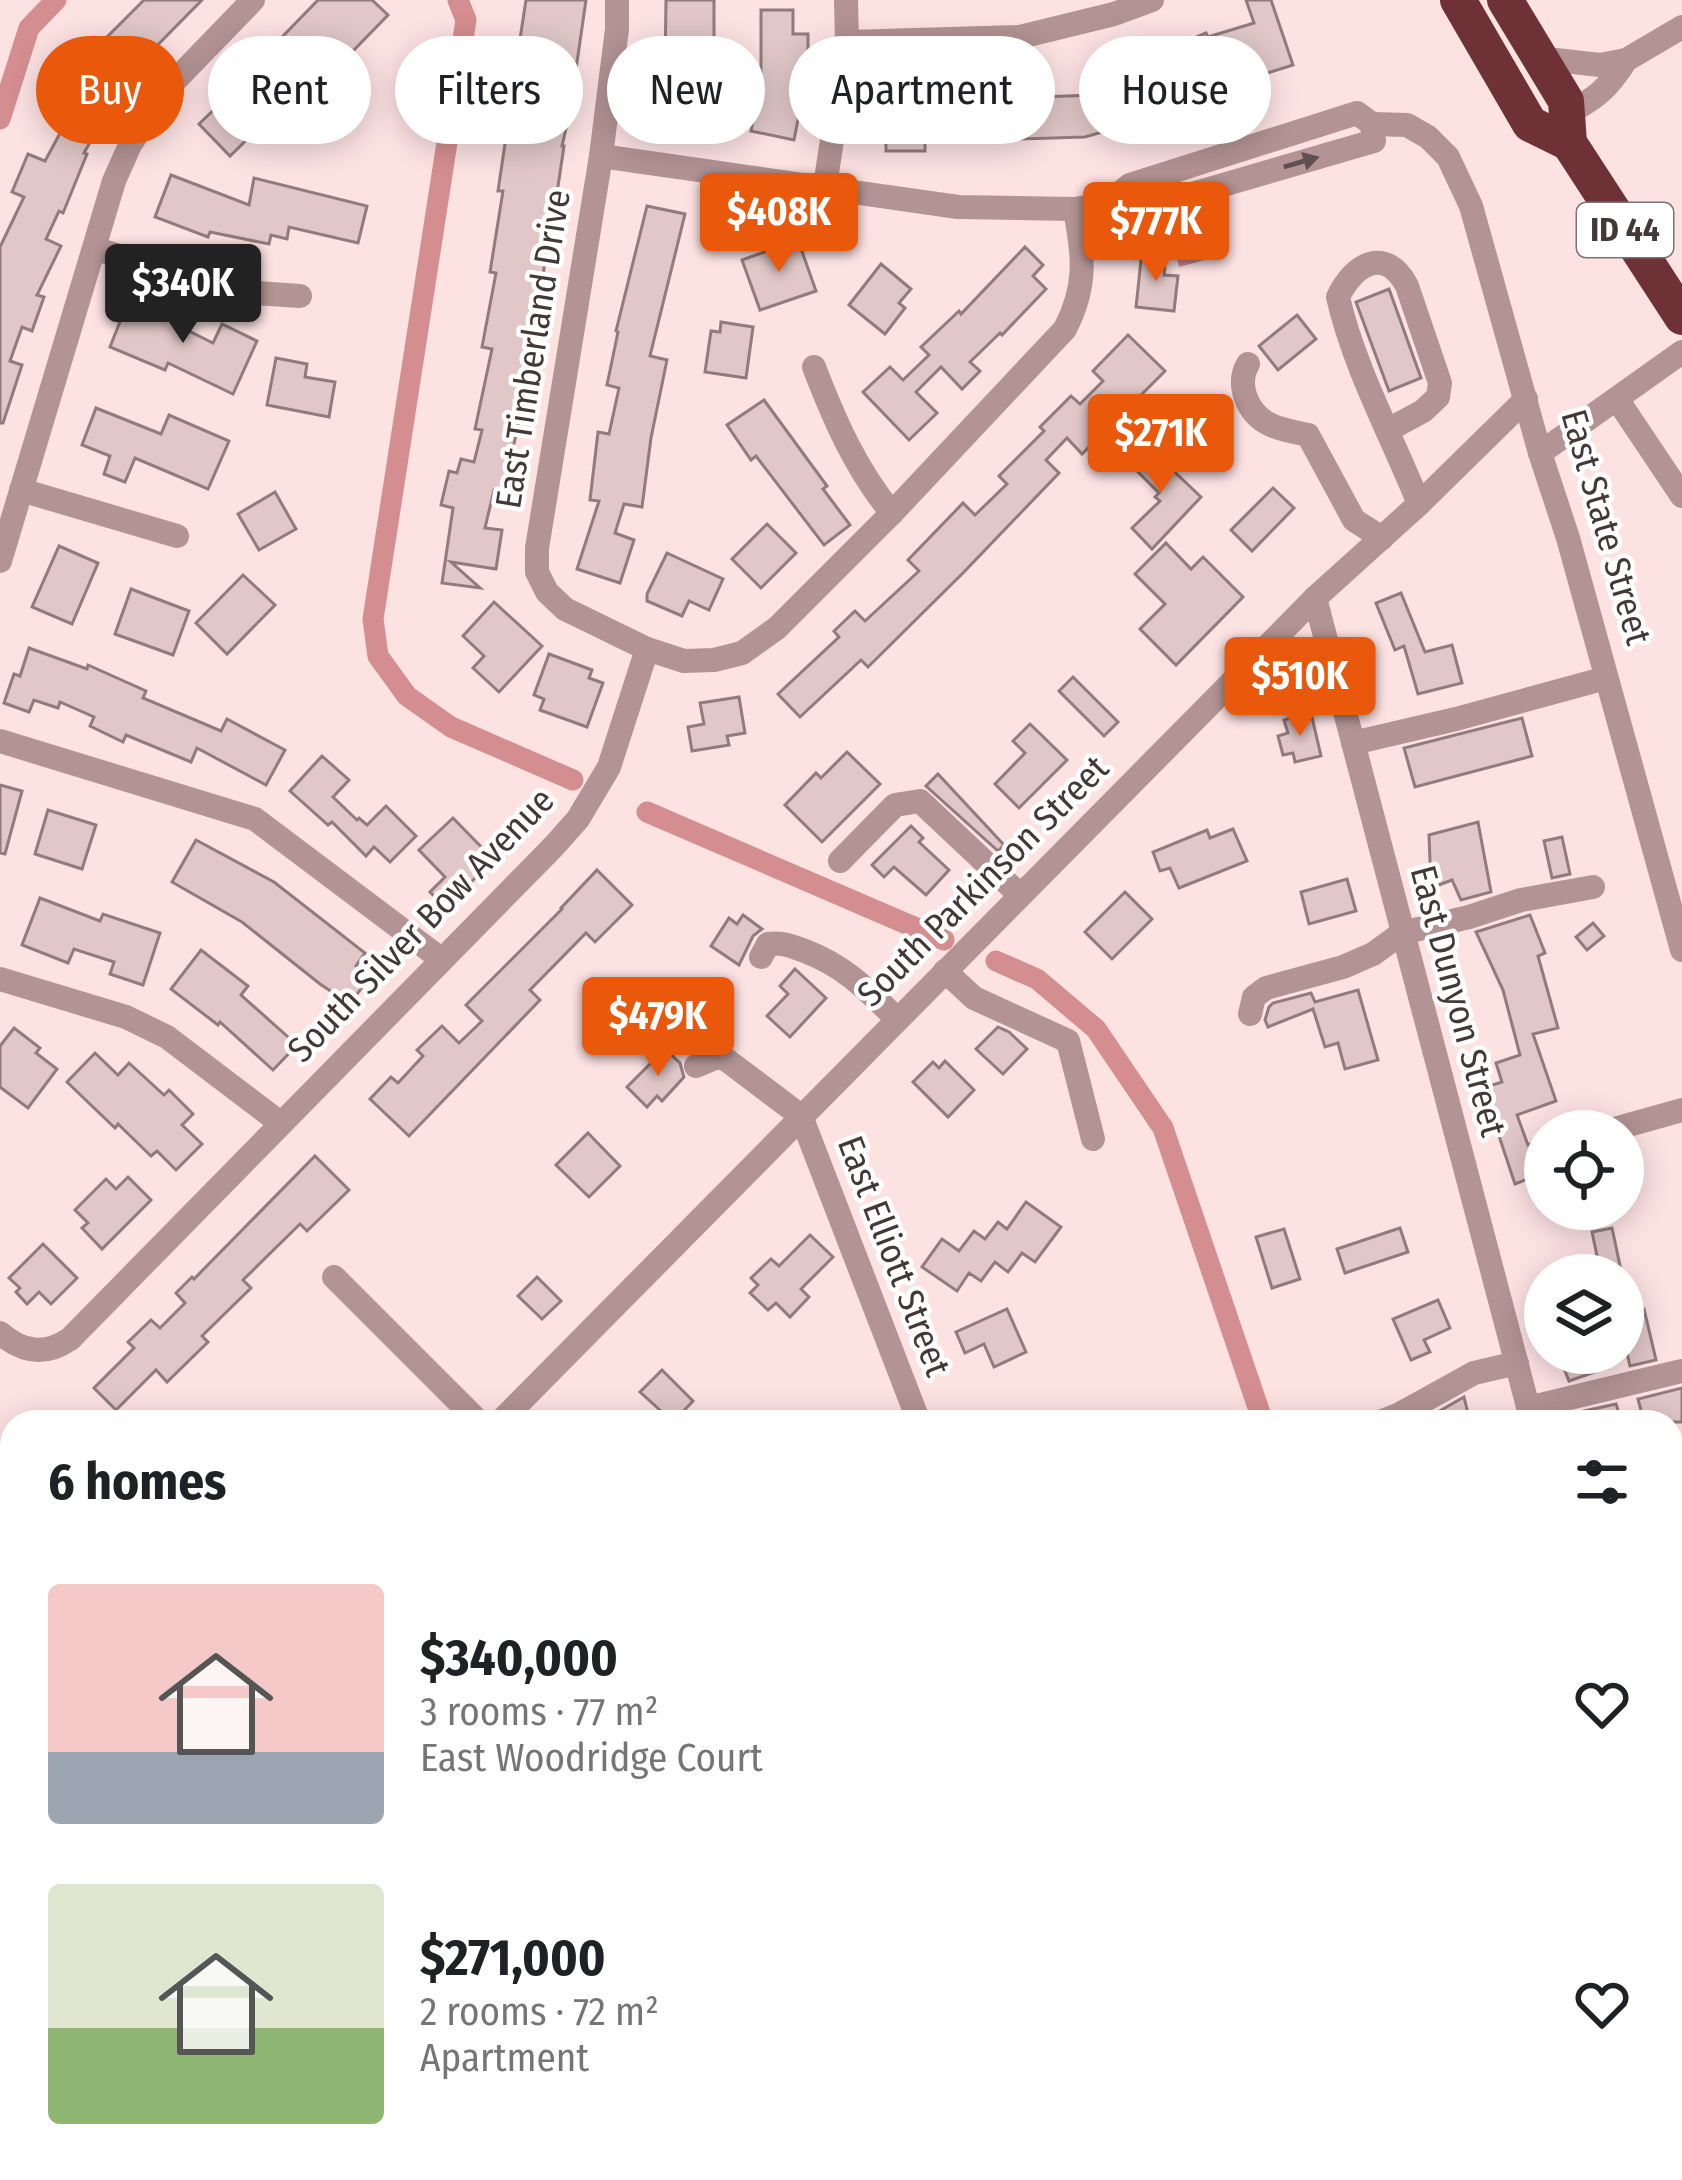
<!DOCTYPE html>
<meta charset="utf-8">
<style>
body{margin:0;font-family:"Fira Sans Condensed",sans-serif;background:#f2f2f2;color:#202124;height:100vh;display:flex;flex-direction:column;font-size:45px;white-space:nowrap}
*{box-sizing:border-box;margin:0}
p{font-size:39px;color:#757577}
.icon{flex:none;width:66px;height:66px;fill:none;stroke:currentColor;stroke-width:2;stroke-linecap:round;stroke-linejoin:round}
.map{position:relative;flex:1;overflow:hidden}
.sheet{position:absolute;left:0px;top:1410px;width:1683px;height:771px;display:flex;flex-direction:column;background:#fff;border-radius:36px 36px 0 0;box-shadow:0 6px 30px #0003}
.sheet>*{flex:none}
.banner{position:absolute;left:36px;top:36px;width:1611px;height:108px;display:flex;gap:24px}
.tools{position:absolute;left:1524px;top:1110px;display:grid;gap:24px}
.tools a{display:grid;place-items:center;width:120px;height:120px;border-radius:50%;background:#fff;box-shadow:0 6px 30px #0003;font-size:60px}
.price{position:absolute;translate:-50% -102px;padding:0 27px;border-radius:12px;background:#ea580c;color:#fff;font-size:39px;line-height:78px;filter:drop-shadow(0 3px 6px #0008)}
.price::after{content:'';position:absolute;left:50%;top:72px;width:36px;height:27px;margin-left:-18px;background:inherit;clip-path:polygon(0 0,100% 0,50% 100%)}
.price.selected{background:#222;color:#fff}
ul{padding:0;list-style:none}
li{display:flex;align-items:center;gap:36px;height:300px;padding:0 48px}
li span{display:grid;place-items:center;flex:none;width:336px;height:240px;border-radius:12px;color:#555}
li>.icon{margin-inline-start:auto}
span .icon{width:144px;height:144px;fill:#fffc;stroke-width:1}
li b{font-size:51px}
h2{display:flex;justify-content:space-between;align-items:center;height:144px;padding:0 48px;font-size:51px}
.chip{padding:0 42px;border-radius:54px;background:#fff;box-shadow:0 6px 30px #0003;font-size:42px;line-height:108px}
.chip.selected{background:#ea580c;color:#fff}
.map>svg:first-child{display:block}
.green{fill:#f5b5b6}
.water{fill:#d58e90}
.lines{fill:none;stroke-linecap:round;stroke-linejoin:round}
.canal{stroke:#d58e90;stroke-width:21}
.building{fill:#e1c7c7;stroke:#927b7b;stroke-width:3}
.minor{stroke:#b39393;stroke-width:24}
.highway{stroke:#6e3135;stroke-width:36}
.oneway{fill:#5f4f4f}
.labels{text-anchor:middle;dominant-baseline:central;stroke-width:9;stroke-linejoin:round;paint-order:stroke}
.shield{fill:#fff;stroke:#7b7474;stroke-width:3}
.shield-label{font-size:33px;font-weight:bold;fill:#433838}
.street-label{font-size:36px;fill:#433838;stroke:#fff}
</style>
<div class="map">
<svg width="1682" height="2180" viewBox="0 0 1682 2180">
<rect width="100%" height="100%" fill="#fde2e2"/>
<path class="green" d="M83 2169H225L238 2180H78Z"/>
<path class="water" d="M1207 241 1212 258 1179 267 1175 250Z"/>
<g class="lines">
<g class="canal">
<path d="M458 0 466 20 373 619 378 656 407 696 451 727 573 780"/>
<path d="M0 119 29 28 56 0"/>
<path d="M647 812 944 940"/>
<path d="M996 961 1037 979 1096 1029 1163 1128 1263 1422"/>
<path d="M1171 2169 1175 2180"/>
</g>
</g>
<g class="building">
<path d="M144 0H202L129 74 84 153 87 154 63 213 59 211 46 239 61 246 37 295 44 297 32 331 22 327 10 361 22 365 3 423H0V247L24 197 12 192 28 154 45 161 104 52 98 46Z"/>
<path d="M318 0H372L388 15 350 54 340 44 334 51 331 48 271 106 276 111 230 156 199 124 224 100 229 105 260 75 253 67Z"/>
<path d="M526 0H586L575 76 578 77 562 146H564L556 200 524 383H527L511 458 514 459 505 493 494 490 485 528 502 530 496 569 451 562 480 588 442 583 453 508 441 505 449 471 457 473 461 459 474 462 482 430 475 429 492 349 482 347 496 273 490 272 503 191H498L506 137 509 138 529 53 518 52Z"/>
<path d="M666 0H714V73L703 132 661 124 665 102 655 101 661 66 665 67Z"/>
<path d="M1246 0H1271L1293 65 1258 76 1253 60 1221 70 1224 77 1158 104 1161 115 1085 137 1021 139 1020 131H994V115H961V80H1008V98L1095 95 1089 74 1156 54 1206 33 1208 37 1254 23Z"/>
<path d="M761 10H793V34H808V68L794 140 751 131 761 81Z"/>
<path d="M885 90H925V151H886Z"/>
<path d="M171 175 249 205 254 178 367 206 358 243 289 227 287 239 271 235 269 244 210 232 208 237 155 217Z"/>
<path d="M647 206 685 214 650 356 667 360 651 438 642 507 624 504 615 533 634 540 620 583 577 569 599 501 590 500 598 432 609 434 619 388 607 385 618 332 616 331Z"/>
<path d="M798 240 816 291 760 310 742 260Z"/>
<path d="M1025 247 1043 265 1033 276 1046 289 1002 335 1000 333 970 362 980 371 962 389 941 367 916 392 937 413 909 440 863 392 890 367 903 380 929 355 921 347 959 311 961 314Z"/>
<path d="M1142 251 1166 254 1164 275 1178 276 1174 311 1136 307Z"/>
<path d="M881 264 911 289 899 303 905 308 885 334 849 305Z"/>
<path d="M1389 289 1421 378 1389 391 1356 302Z"/>
<path d="M129 299 185 323 183 328 213 343 222 324 257 341 233 394 168 363 165 370 110 347Z"/>
<path d="M1297 315 1316 339 1278 370 1259 346Z"/>
<path d="M721 322 753 327 746 378 705 372 711 331 720 332Z"/>
<path d="M1128 335 1165 371 1082 454 1067 438 1046 460 1059 473 963 573 868 667 861 660 800 717 778 694 839 637 834 631 855 611 865 621 919 571 908 560 963 503 975 515 1007 484 999 476 1044 431 1040 427 1071 396 1080 404 1103 381 1093 371Z"/>
<path d="M276 358 307 364 305 377 335 382 329 417 267 405Z"/>
<path d="M764 400 827 486 823 489 850 525 824 545 756 456 751 460 727 425Z"/>
<path d="M96 408 161 434 169 415 229 441 208 489 135 458 125 482 104 474 110 456 82 445Z"/>
<path d="M1143 442 1201 497 1152 549 1132 528 1160 501 1155 497 1159 493 1126 460Z"/>
<path d="M1273 488 1294 508 1252 551 1231 530Z"/>
<path d="M275 492 296 529 259 550 238 514Z"/>
<path d="M767 524 796 553 761 588 732 559Z"/>
<path d="M1166 543 1191 569 1203 557 1243 597 1176 665 1140 629 1165 604 1135 574Z"/>
<path d="M59 546 98 563 72 624 32 607Z"/>
<path d="M667 553 723 579 709 610 689 601 682 616 647 601V594Z"/>
<path d="M243 575 275 605 227 654 196 623Z"/>
<path d="M131 589 189 611 173 655 115 634Z"/>
<path d="M1401 593 1425 652 1452 645 1462 683 1418 694 1404 646 1395 650 1376 603Z"/>
<path d="M494 602 542 646 499 692 473 668 484 656 463 636Z"/>
<path d="M29 648 87 669 88 665 146 691 143 698 221 731 227 719 285 750 266 785 197 748 191 762 126 735 123 742 90 726 94 717 60 702 58 708 34 700 29 712 4 703 14 674 20 676Z"/>
<path d="M549 654 592 670 589 678 603 683 587 727 540 710 544 699 534 695Z"/>
<path d="M1073 677 1118 722 1104 736 1059 691Z"/>
<path d="M739 697 745 733 727 736 729 745 692 751 688 727 704 724 700 703Z"/>
<path d="M1311 713 1321 756 1295 762 1293 753 1283 755 1278 736 1288 733 1284 720Z"/>
<path d="M1522 718 1532 756 1415 787 1404 748Z"/>
<path d="M1030 724 1067 760 1019 808 995 784 1025 753 1013 741Z"/>
<path d="M847 752 880 784 822 842 785 805 816 773 821 778Z"/>
<path d="M322 756 349 780 333 797 357 820 359 818 367 825 386 806 416 836 390 862 374 847 366 856 332 822 328 825 290 791Z"/>
<path d="M938 774 1004 845 998 851 926 786Z"/>
<path d="M0 785 22 791 5 854 0 853Z"/>
<path d="M48 810 96 825 82 869 35 854Z"/>
<path d="M453 818 494 860 445 907 430 892 445 877 419 850Z"/>
<path d="M1478 822 1491 892 1461 900 1452 880 1431 888 1429 835Z"/>
<path d="M911 826 923 838 919 842 949 870 926 895 894 867 884 877 872 865Z"/>
<path d="M1233 829 1247 861 1179 888 1170 868 1160 871 1153 852 1207 830 1210 838Z"/>
<path d="M1562 837 1570 874 1552 878 1544 841Z"/>
<path d="M196 840 274 882 365 953 356 966 370 976 350 1004 320 984 242 922 172 882Z"/>
<path d="M597 870 632 905 595 942 586 933 530 990 540 1000 409 1136 370 1099 391 1077 398 1083 423 1056 417 1050 442 1026 459 1043 482 1021 466 1005 562 909 561 908Z"/>
<path d="M1347 879 1356 911 1309 924 1301 892Z"/>
<path d="M1125 892 1152 919 1112 959 1085 932Z"/>
<path d="M40 898 100 921 103 914 160 933 143 985 110 974 114 962 74 949 68 963 22 945Z"/>
<path d="M743 915 762 929 753 936 739 965 711 946 729 918 737 924Z"/>
<path d="M1530 915 1545 953 1538 956 1558 1028 1533 1034 1556 1101 1517 1115 1528 1145 1545 1139V1172L1515 1184 1483 1088 1502 1082 1496 1063 1520 1055 1503 990 1476 932Z"/>
<path d="M1593 923 1604 936 1587 950 1576 937Z"/>
<path d="M201 950 248 986 241 995 297 1045 273 1070 220 1022 218 1025 171 989Z"/>
<path d="M795 969 826 998 790 1037 767 1016 788 994 780 986Z"/>
<path d="M1358 990 1378 1060 1345 1069 1338 1043 1325 1047 1313 1009 1268 1027 1265 1020 1269 1007 1273 1003 1311 993 1315 1002Z"/>
<path d="M998 1027 1009 1032 1027 1049 1003 1074 976 1049Z"/>
<path d="M14 1028 40 1048 36 1053 57 1069 28 1108 0 1087V1046Z"/>
<path d="M665 1049 680 1063 684 1077 662 1101 657 1096 647 1107 627 1087Z"/>
<path d="M95 1053 118 1075 129 1063 164 1095 169 1090 193 1114 182 1125 202 1144 176 1170 157 1151 151 1156 118 1124 115 1128 67 1082Z"/>
<path d="M945 1061 974 1090 948 1117 913 1082 933 1062 939 1068Z"/>
<path d="M588 1133 620 1166 589 1197 556 1165Z"/>
<path d="M315 1156 349 1190 307 1231 300 1224 243 1280 251 1288 202 1336 208 1342 167 1382 156 1370 116 1410 94 1388 134 1348 128 1342 151 1320 160 1328 185 1303 176 1293 192 1277 194 1279Z"/>
<path d="M128 1177 151 1200 102 1249 82 1228 88 1223 75 1210 106 1179 116 1189Z"/>
<path d="M1026 1202 1061 1227 1035 1262 1022 1253 1008 1272 995 1262 981 1281 969 1273 957 1291 922 1267 942 1239 959 1251 974 1231 985 1239 998 1222 1007 1229Z"/>
<path d="M1400 1228 1408 1252 1345 1273 1337 1249Z"/>
<path d="M1612 1228 1622 1275H1601L1592 1232Z"/>
<path d="M1284 1229 1300 1279 1272 1288 1256 1237Z"/>
<path d="M810 1235 833 1257 801 1289 809 1297 790 1317 776 1303 768 1310 750 1293 758 1285 751 1278 771 1259 779 1266Z"/>
<path d="M43 1244 77 1278 51 1304 39 1292 27 1304 16 1292 20 1288 9 1278Z"/>
<path d="M537 1277 561 1301 542 1319 518 1296Z"/>
<path d="M1438 1300 1450 1328 1424 1340 1430 1352 1411 1360 1393 1319Z"/>
<path d="M1007 1309 1026 1352 994 1367 984 1344 965 1353 956 1332Z"/>
<path d="M1644 1309 1656 1360 1630 1366 1623 1336V1314Z"/>
<path d="M1558 1353H1597L1603 1369 1569 1381Z"/>
<path d="M662 1370 693 1401 673 1422 640 1392Z"/>
<path d="M1682 1388V1422H1644L1638 1399Z"/>
<path d="M1464 1397 1470 1422H1441L1438 1412Z"/>
<path d="M1616 1404 1622 1422H1561V1420L1584 1411Z"/>
</g>
<g class="lines">
<g class="minor">
<path d="M617 0V29L601 156 537 548V572L547 592 565 609 647 649 684 661 714 660 742 653 777 628 892 513 1065 329C1088 284 1083 257 1075 209"/>
<path d="M847 42 1020 37 1114 14 1152 0"/>
<path d="M1538 58 1600 65 1626 60 1682 27"/>
<path d="M1567 114C1596 98 1608 89 1626 60"/>
<path d="M1372 124 1407 125 1428 137 1448 157 1471 206 1540 453 1568 538 1682 950"/>
<path d="M601 156 958 207 1075 209 1107 203 1137 210 1374 141 1372 124 1357 113 1130 185 1107 203"/>
<path d="M825 186 847 42 846 0"/>
<path d="M96 249 241 292 300 296"/>
<path d="M1248 364C1236 384 1247 413 1269 424 1280 430 1295 432 1308 435L1354 520 1382 538"/>
<path d="M814 367C834 419 856 470 892 513"/>
<path d="M1617 399 1682 496"/>
<path d="M1388 430 1423 411 1438 397 1440 383 1407 286C1386 246 1354 263 1338 297 1353 365 1393 439 1419 504"/>
<path d="M1540 453 1682 352"/>
<path d="M21 490 177 536"/>
<path d="M0 561 114 181 130 145 164 92 253 0"/>
<path d="M1315 598 1532 1422"/>
<path d="M0 741 255 819 441 959"/>
<path d="M1353 743 1456 719 1606 678"/>
<path d="M840 861 895 805 920 801 1020 895"/>
<path d="M761 957 768 944C782 942 791 946 805 951 846 967 866 989 897 1019"/>
<path d="M945 971 974 998 1068 1041 1093 1139"/>
<path d="M0 979 126 1017 167 1037 279 1122"/>
<path d="M1250 1014 1254 997 1266 988 1343 967 1373 954 1402 933 1469 917 1521 900 1593 887"/>
<path d="M696 1066 715 1058H724L801 1116 919 1422"/>
<path d="M1607 1131 1682 1110"/>
<path d="M334 1277 479 1422"/>
<path d="M0 1333C22 1352 45 1356 70 1339L554 846 578 819 609 767 647 649"/>
<path d="M1528 1408 1682 1371"/>
<path d="M500 1422 1315 598 1419 504 1526 399"/>
<path d="M1380 1422 1398 1415 1474 1373 1517 1363"/>
<path d="M1671 1476 1682 1473"/>
<path d="M0 1747 12 1739"/>
<path d="M1671 1831 1682 1828"/>
<path d="M1671 1945 1682 1986"/>
<path d="M0 1995 12 2007"/>
<path d="M1671 2084 1682 2073"/>
<path d="M260 2169 271 2180"/>
<path d="M994 2169 1005 2180"/>
<path d="M1491 2169 1504 2180"/>
<path d="M1393 2170 1394 2169"/>
<path d="M387 2180 396 2169"/>
<path d="M812 2180 822 2169"/>
<path d="M1574 2180 1586 2169"/>
</g>
<g class="highway">
<path d="M1458 0 1530 124 1569 143"/>
<path d="M1505 0 1566 101 1569 143 1682 317"/>
</g>
</g>
<defs><path id="oneway-solid" d="M-6-.8H1V-3.2L6.5 0L1 3.2V.8H-6Z" transform="scale(3)"/></defs>
<use class="oneway" href="#oneway-solid" transform="translate(1301 162) rotate(-16)"/>
<g class="labels">
<rect class="shield" x="1577" y="203" width="96" height="54" rx="9"/>
<g class="shield-label">
<text x="1625" y="230">ID 44</text>
</g>
<g class="street-label">
<text transform="translate(533 349) rotate(-81)">East Timberland Drive</text>
<text transform="translate(1606 527) rotate(74)">East State Street</text>
<text transform="translate(983 881) rotate(-45)">South Parkinson Street</text>
<text transform="translate(421 925) rotate(-46)">South Silver Bow Avenue</text>
<text transform="translate(1458 1001) rotate(75)">East Dunyon Street</text>
<text transform="translate(894 1256) rotate(69)">East Elliott Street</text>
</g>
</g>
</svg>
<div class="tools">
<a><svg class="icon" aria-label="locate" viewBox="0 0 24 24"><circle cx="12" cy="12" r="6"/><path d="M12 2v4M12 18v4M2 12h4M18 12h4"/></svg></a>
<a><svg class="icon" aria-label="layers" viewBox="0 0 24 24"><path d="M12 4l9 5-9 5-9-5zM3 14l9 5 9-5"/></svg></a>
</div>
<b class="price" style="left:779px;top:275px">$408K</b>
<b class="price" style="left:1156px;top:284px">$777K</b>
<b class="price selected" style="left:183px;top:346px">$340K</b>
<b class="price" style="left:1161px;top:496px">$271K</b>
<b class="price" style="left:1300px;top:739px">$510K</b>
<b class="price" style="left:658px;top:1079px">$479K</b>
<div class="banner">
<a class="chip selected">Buy</a>
<a class="chip">Rent</a>
<a class="chip">Filters</a>
<a class="chip">New</a>
<a class="chip">Apartment</a>
<a class="chip">House</a>
</div>
<section class="sheet">
<h2>6 homes<svg class="icon" aria-label="filters" viewBox="0 0 24 24"><path d="M4 7h16M4 17h16"/><circle cx="9" cy="7" r="2"/><circle cx="15" cy="17" r="2"/></svg></h2>
<ul>
<li><span style="background:linear-gradient(#f6c9c9 70%,#9aa5b1 0)"><svg class="icon" aria-label="home" viewBox="0 0 24 24"><path d="M3 11l9-7 9 7M6 9v11h12V9"/></svg></span><div><b>$340,000</b><p>3 rooms · 77 m²</p><p>East Woodridge Court</p></div><svg class="icon" aria-label="heart" viewBox="0 0 24 24"><path d="M12 20l-8-8c-3-5 5-10 8-4 3-6 11-1 8 4z"/></svg></li>
<li><span style="background:linear-gradient(#dfe7d0 60%,#8fb573 0)"><svg class="icon" aria-label="home" viewBox="0 0 24 24"><path d="M3 11l9-7 9 7M6 9v11h12V9"/></svg></span><div><b>$271,000</b><p>2 rooms · 72 m²</p><p>Apartment</p></div><svg class="icon" aria-label="heart" viewBox="0 0 24 24"><path d="M12 20l-8-8c-3-5 5-10 8-4 3-6 11-1 8 4z"/></svg></li>
</ul>
</section>
</div>
